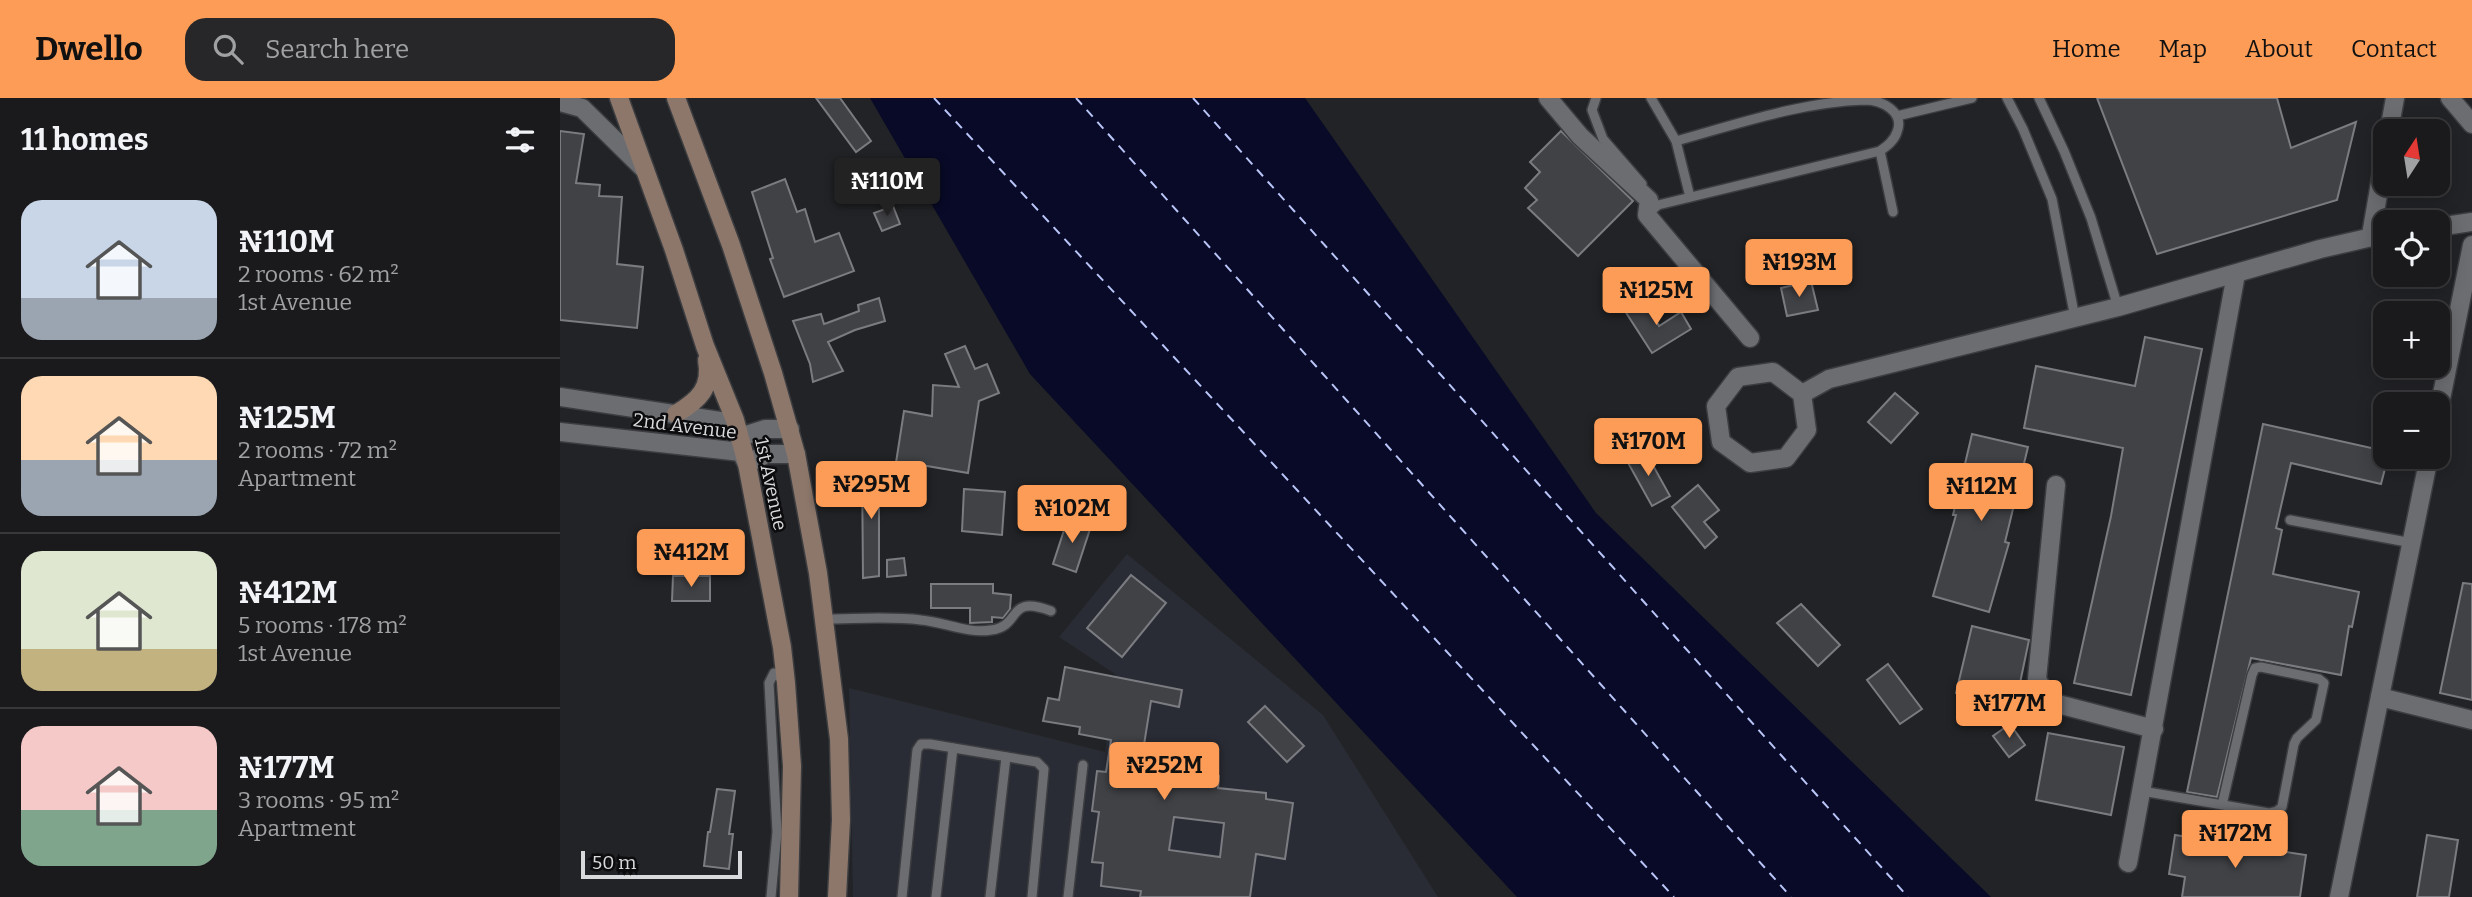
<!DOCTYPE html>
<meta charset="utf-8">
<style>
body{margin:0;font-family:Bitter,serif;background:#272729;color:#f1f3f6;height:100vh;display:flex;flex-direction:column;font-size:26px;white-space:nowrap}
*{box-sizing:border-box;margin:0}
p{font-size:23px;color:#9fa1a3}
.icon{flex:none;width:38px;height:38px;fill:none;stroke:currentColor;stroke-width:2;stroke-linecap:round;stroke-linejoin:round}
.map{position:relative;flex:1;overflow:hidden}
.panel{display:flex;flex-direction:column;background:#1a1a1c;width:560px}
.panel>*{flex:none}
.needle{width:46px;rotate:12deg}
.fabs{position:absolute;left:1813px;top:21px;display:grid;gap:14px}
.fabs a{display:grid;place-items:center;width:77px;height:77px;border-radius:14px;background:#1a1a1c;box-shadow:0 4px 18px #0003,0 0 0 2px #38383b;font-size:35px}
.scale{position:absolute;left:21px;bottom:18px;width:161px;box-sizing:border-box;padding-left:7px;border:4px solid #d9dadc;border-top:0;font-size:19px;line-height:24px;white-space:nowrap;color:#d9dadc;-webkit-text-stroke:5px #0c0c0e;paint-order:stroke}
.price{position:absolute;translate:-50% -60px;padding:0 16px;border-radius:7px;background:#fd9c56;color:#111;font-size:23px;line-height:46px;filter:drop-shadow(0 2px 4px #0008)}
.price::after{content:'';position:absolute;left:50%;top:42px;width:21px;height:16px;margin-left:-10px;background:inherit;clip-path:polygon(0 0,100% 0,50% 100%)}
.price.selected{background:#222;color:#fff}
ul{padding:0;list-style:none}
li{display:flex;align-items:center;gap:21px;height:175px;padding:0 21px}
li+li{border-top:2px solid #38383b}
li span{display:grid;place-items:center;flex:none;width:196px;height:140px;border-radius:21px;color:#555}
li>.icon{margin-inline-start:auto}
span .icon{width:84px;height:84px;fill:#fffc;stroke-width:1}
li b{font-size:30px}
h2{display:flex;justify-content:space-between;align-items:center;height:84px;padding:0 21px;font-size:30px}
header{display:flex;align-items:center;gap:42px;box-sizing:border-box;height:98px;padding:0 35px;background:#fd9c56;color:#111}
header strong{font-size:33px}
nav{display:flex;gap:38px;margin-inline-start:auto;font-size:24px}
.search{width:490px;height:63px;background:#272729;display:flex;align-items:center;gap:18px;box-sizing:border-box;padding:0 24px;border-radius:21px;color:#9fa1a3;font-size:26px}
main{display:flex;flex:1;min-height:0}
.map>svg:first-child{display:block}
.built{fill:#2a2c35}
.water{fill:#080a28}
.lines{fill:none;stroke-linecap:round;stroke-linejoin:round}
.ferry{stroke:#b9c5f7;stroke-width:2;stroke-dasharray:9 7;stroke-linecap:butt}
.building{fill:#414246;stroke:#7b7c81;stroke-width:2;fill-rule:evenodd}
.service-casing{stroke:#3c3d40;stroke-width:12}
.minor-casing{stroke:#3c3d40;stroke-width:21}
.tertiary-casing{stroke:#3c3d40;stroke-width:21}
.secondary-casing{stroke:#3c3d40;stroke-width:21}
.service{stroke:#6c6d71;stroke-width:9}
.minor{stroke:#6c6d71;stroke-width:18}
.tertiary{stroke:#6c6d71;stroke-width:18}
.secondary{stroke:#8d776b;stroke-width:18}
.labels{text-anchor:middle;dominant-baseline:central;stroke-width:5;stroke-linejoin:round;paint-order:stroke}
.street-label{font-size:19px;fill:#d9dadc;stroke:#0c0c0e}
</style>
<header>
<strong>Dwello</strong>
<div class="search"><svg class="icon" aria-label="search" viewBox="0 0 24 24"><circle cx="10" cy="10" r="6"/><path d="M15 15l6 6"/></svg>Search here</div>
<nav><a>Home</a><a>Map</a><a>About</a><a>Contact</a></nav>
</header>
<main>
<section class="panel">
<h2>11 homes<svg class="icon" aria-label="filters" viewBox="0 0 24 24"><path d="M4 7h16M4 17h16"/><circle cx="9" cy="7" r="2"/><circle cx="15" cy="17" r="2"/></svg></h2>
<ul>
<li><span style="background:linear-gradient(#c9d6e8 70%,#9aa5b1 0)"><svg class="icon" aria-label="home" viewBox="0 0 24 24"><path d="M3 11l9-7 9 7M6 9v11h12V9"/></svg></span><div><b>₦110M</b><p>2 rooms · 62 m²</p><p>1st Avenue</p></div></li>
<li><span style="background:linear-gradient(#ffd9b3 60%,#9aa5b1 0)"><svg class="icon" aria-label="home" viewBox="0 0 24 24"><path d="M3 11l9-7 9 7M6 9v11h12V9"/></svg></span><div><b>₦125M</b><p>2 rooms · 72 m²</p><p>Apartment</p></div></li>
<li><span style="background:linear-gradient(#dfe7d0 70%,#c2b280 0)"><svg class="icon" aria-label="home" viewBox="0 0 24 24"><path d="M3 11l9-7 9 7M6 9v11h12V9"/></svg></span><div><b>₦412M</b><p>5 rooms · 178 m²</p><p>1st Avenue</p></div></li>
<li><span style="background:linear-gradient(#f6c9c9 60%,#7fa58c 0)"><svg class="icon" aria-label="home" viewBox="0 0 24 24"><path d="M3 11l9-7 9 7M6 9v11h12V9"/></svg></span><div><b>₦177M</b><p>3 rooms · 95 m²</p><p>Apartment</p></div></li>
</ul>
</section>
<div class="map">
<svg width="1912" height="799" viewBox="0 0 1912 799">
<rect width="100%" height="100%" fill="#222326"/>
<path class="built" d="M567 456 763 617 878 799H293L289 590 545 654 555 576 499 539Z"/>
<path class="water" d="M310 0H745L1036 415 1431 799H957L470 276Z"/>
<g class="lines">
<g class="ferry">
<path d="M374 0 1114 799"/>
<path d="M516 0 1231 799"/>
<path d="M633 0 1348 799"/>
</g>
</g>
<g class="building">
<path d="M256 0H280L311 43 296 54Z"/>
<path d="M1537 0H1717L1731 50 1796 24 1777 102 1597 156Z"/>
<path d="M0 33 24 36 16 85 40 87 39 98 62 99 57 166 83 169 77 230 0 222Z"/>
<path d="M1001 33 1073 103 1018 158 968 110 977 102 965 90 980 74 970 64Z"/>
<path d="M225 81 237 114 245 111 255 144 279 135 294 173 224 199 210 161 213 160 192 94Z"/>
<path d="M333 108 340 126 322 133 314 115Z"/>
<path d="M1251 183 1258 212 1227 218 1221 190Z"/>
<path d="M319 200 325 223 295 232 268 244 283 273 253 284 250 266 233 223 261 216 264 226 267 225 299 213 298 207Z"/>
<path d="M1084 202 1099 228 1121 214 1131 231 1092 255 1065 213Z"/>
<path d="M1585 239 1642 251 1571 597 1514 585 1551 418 1563 350 1464 330 1476 268 1575 288Z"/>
<path d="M405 248 415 271 427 266 439 295 419 303 408 375 361 367V384H333L344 313 372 318 373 287 399 289 385 256Z"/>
<path d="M1335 295 1358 315 1331 345 1308 324Z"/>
<path d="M1703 326 1825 353V359H1828L1821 386 1731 365 1716 430 1722 432 1713 476 1799 494 1792 529 1789 528 1781 577 1691 560 1657 699 1627 694Z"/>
<path d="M1412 336 1468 349 1445 444 1449 445 1429 514 1373 498 1396 417H1393Z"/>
<path d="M1085 353 1110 398 1092 408 1067 363Z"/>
<path d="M302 368H319V478L303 480Z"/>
<path d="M1138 387 1159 412 1144 424 1157 439 1145 450 1112 409Z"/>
<path d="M404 391 445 394 442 437 402 433Z"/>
<path d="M508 420 531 428 516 474 493 466Z"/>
<path d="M344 460 346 477 327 479V462Z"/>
<path d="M571 477 606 505 562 559 527 530Z"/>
<path d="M113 478H150V503H112Z"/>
<path d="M1903 485 1912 486V602L1880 595Z"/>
<path d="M371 486H433V495L451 497 450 511 443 520 432 519V524L410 525V510H371Z"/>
<path d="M1241 506 1280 547 1258 568 1217 525Z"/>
<path d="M1412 528 1469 542 1455 609 1396 595Z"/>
<path d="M1328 566 1362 611 1340 626 1307 582Z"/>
<path d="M505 569 622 592 619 609 591 603 579 678 618 683 619 672 659 678 658 690 706 695V701L733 705 725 761 696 756 690 799H580L581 793 541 788 543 765 532 764 539 714 532 713 537 673 546 674 551 642 519 636 520 629 483 623 488 600 499 602ZM614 719 664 725 660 759 609 752Z"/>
<path d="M705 608 744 648 727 664 688 624Z"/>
<path d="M1450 626 1465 647 1449 659 1433 638Z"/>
<path d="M1488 635 1564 649 1551 717 1476 702Z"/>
<path d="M157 691 175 693 169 736H173L169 771 144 768 148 734H150Z"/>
<path d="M1615 737 1746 757 1740 799H1622L1625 779 1609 776Z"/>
<path d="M1867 737 1898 742 1889 799H1857Z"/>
</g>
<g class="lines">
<defs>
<g id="service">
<path d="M1036 0 1032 12 1043 41 1082 86"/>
<path d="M1091 0 1116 43 1130 99"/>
<path d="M1447 0 1463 31 1492 101 1515 220"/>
<path d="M1479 0 1504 53 1531 120 1558 209"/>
<path d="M1337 18 1412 0"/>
<path d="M1320 53 1333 114"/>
<path d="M1088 116 1098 107 1320 53C1327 48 1334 43 1337 34 1345 14 1322 2 1305 2 1241 4 1177 26 1116 43"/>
<path d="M1730 422 1852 445"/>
<path d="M263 521C296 521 329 518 361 522 384 524 408 536 431 532 463 528 445 496 491 513"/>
<path d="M1582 693 1709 715 1717 713 1722 709 1734 646 1737 640 1756 622 1764 585 1759 581 1701 569 1695 570 1692 577 1662 707"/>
<path d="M211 799 217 734 209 585 214 575 225 583"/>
<path d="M342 799 357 652 361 646H370L477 664 484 671 472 799"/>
<path d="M376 799 393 650"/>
<path d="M430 799 446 659"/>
<path d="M508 799 523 667"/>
</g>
<g id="minor">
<path d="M988 0 1020 38 1089 102 1087 117 1190 240"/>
<path d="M1890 0 1912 26"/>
<path d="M0 4 22 10 85 72"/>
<path d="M1829 33 1835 0"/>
<path d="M1878 129 1912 124"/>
<path d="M1811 137 1825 56"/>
<path d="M1213 274 1242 296 1247 332 1226 360 1190 365 1161 344 1156 308 1178 279Z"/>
<path d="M1242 296 1269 281 1558 209 1760 151 1825 136"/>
<path d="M1878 316 1912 147"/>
<path d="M1496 387 1477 581 1487 599 1494 605 1594 631"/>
<path d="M1820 599 1912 622"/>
<path d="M1568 765 1676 176"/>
<path d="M1779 799 1869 359"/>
</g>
<g id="tertiary">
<path d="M0 299 160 323 180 339 205 331H230"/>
<path d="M0 334 181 354 187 366 206 356H236"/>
</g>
<g id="secondary">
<path d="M59 0 114 152 145 248 175 322 187 366 222 549 226 585 232 668 229 799"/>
<path d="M116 0 171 147 213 275 236 356 258 475 279 641 281 722 277 799"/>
<path d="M116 316C139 302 152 290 147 262"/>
</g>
</defs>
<use href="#service" class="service-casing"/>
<use href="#minor" class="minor-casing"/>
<use href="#tertiary" class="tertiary-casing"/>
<use href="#secondary" class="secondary-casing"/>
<use href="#service" class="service"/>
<use href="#minor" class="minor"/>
<use href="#tertiary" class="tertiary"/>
<use href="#secondary" class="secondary"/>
</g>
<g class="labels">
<g class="street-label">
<text transform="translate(125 328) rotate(7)">2nd Avenue</text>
<text transform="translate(211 386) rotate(78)">1st Avenue</text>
</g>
</g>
</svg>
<div class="fabs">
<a><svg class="needle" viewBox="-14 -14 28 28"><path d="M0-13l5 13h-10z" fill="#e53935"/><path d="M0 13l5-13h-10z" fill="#9fa1a3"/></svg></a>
<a><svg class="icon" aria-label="locate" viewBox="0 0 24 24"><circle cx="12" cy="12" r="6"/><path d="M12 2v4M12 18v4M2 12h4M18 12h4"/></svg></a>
<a>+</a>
<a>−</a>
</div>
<div class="scale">50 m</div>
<b class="price selected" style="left:327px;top:120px">₦110M</b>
<b class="price" style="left:1239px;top:201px">₦193M</b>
<b class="price" style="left:1096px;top:229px">₦125M</b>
<b class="price" style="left:1088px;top:380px">₦170M</b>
<b class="price" style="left:311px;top:423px">₦295M</b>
<b class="price" style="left:1421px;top:425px">₦112M</b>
<b class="price" style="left:512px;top:447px">₦102M</b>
<b class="price" style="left:131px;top:491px">₦412M</b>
<b class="price" style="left:1449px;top:642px">₦177M</b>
<b class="price" style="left:604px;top:704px">₦252M</b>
<b class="price" style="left:1675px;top:772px">₦172M</b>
</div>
</main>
